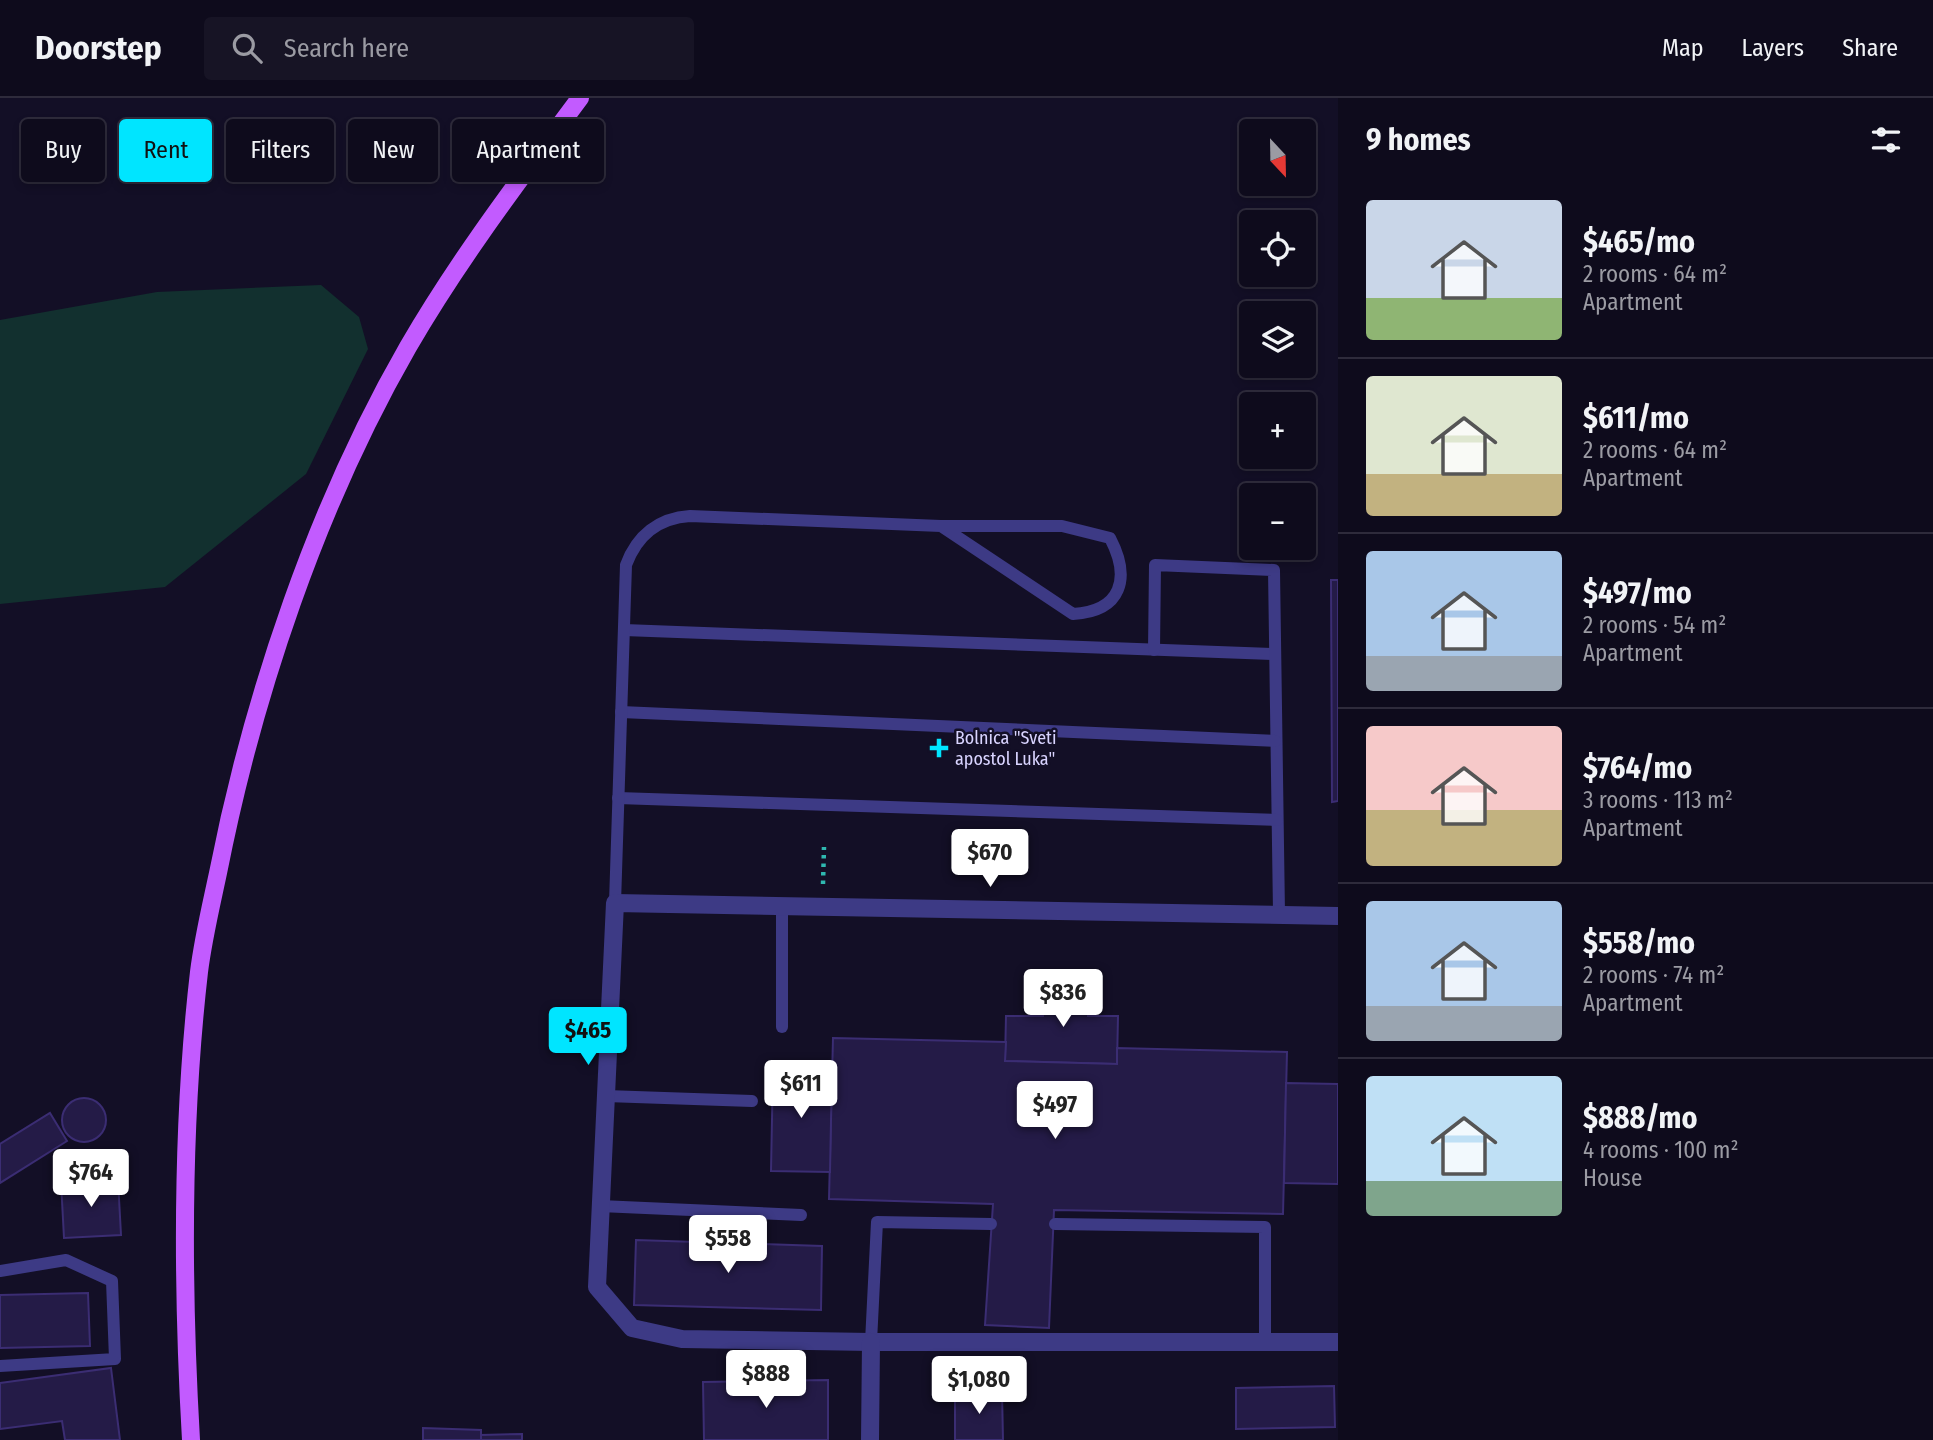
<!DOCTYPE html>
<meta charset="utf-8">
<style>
body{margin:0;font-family:"Fira Sans Condensed",sans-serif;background:#171425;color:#f1f3f6;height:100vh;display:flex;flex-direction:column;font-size:26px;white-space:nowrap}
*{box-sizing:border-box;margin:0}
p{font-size:23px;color:#9b9ba3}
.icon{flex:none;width:38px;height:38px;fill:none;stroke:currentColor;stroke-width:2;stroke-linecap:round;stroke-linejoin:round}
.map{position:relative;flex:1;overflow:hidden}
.sheet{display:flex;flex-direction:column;background:#0e0b1c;width:595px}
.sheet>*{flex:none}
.banner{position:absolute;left:21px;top:21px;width:665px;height:63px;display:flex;gap:14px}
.needle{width:46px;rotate:158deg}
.tools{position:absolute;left:1239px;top:21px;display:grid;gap:14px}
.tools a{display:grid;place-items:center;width:77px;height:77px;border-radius:7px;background:#0e0b1c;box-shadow:0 4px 10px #0003,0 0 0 2px #2e2b3b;font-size:35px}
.price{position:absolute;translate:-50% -60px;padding:0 16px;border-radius:7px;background:#fff;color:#222;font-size:23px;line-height:46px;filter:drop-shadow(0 2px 4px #0008)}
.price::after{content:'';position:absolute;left:50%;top:42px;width:21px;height:16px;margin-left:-10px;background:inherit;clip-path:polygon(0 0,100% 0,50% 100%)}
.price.current{background:#00e5ff;color:#111}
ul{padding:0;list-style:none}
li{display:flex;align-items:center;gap:21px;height:175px;padding:0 28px}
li+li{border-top:2px solid #2e2b3b}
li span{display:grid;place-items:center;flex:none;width:196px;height:140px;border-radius:7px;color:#555}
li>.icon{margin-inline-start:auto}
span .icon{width:84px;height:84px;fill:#fffc;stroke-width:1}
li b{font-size:30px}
h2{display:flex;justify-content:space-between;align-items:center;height:84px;padding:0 28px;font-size:30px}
.tag{padding:0 24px;border-radius:7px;background:#0e0b1c;box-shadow:0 4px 10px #0003,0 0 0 2px #2e2b3b;font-size:24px;line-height:63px}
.tag.current{background:#00e5ff;color:#111}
header{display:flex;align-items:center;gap:42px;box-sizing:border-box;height:98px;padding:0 35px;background:#0e0b1c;border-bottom:2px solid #2e2b3b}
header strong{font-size:33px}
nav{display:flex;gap:38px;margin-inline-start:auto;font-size:24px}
.search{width:490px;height:63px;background:#171425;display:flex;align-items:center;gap:18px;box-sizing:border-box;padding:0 24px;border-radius:7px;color:#9b9ba3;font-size:26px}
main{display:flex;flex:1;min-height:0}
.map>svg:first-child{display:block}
.green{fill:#12302f}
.building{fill:#241b47;stroke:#3b2d73;stroke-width:2}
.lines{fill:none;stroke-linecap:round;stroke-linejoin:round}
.path{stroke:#2fb8b0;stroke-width:4.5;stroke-dasharray:3.5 5;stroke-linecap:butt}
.service{stroke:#3d3a85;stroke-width:12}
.minor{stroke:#3d3a85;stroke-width:18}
.primary{stroke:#c25bff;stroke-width:18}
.poi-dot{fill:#00e5ff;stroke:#130f26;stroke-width:2.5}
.labels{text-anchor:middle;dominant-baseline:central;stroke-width:5;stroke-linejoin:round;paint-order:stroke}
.poi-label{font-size:18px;fill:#d9d4ff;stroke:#130f26;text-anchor:start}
</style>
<header>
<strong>Doorstep</strong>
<div class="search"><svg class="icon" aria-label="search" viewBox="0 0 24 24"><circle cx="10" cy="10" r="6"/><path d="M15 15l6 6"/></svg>Search here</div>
<nav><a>Map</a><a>Layers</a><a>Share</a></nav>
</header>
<main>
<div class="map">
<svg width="1338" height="1342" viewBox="0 0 1338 1342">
<rect width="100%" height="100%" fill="#130f26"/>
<path class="green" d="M321 187 359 219 368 251 306 376 165 489 0 506V222L157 194Z"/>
<g class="building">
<path d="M1331 482H1338V703L1332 704Z"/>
<path d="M1044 881 1089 882 1088 918H1118L1117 966 1005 963 1006 918H1043Z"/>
<path d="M833 940 1006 944 1005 963 1117 966V950L1287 954 1283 1116 1054 1112 1049 1230 985 1227 993 1106 829 1101Z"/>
<path d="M773 970 832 971 830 1074 771 1073Z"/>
<path d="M1286 985 1338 986V1086L1284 1085Z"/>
<circle cx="84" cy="1022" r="22"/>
<path d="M50 1015 67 1043 0 1085V1046Z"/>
<path d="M118 1082 121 1137 64 1140 61 1084Z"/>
<path d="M636 1142 822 1148 821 1212 634 1207Z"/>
<path d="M88 1195 90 1248 0 1250V1197Z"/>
<path d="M111 1270 120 1342H65L62 1323 0 1331V1285Z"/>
<path d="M828 1282V1342H704L703 1284Z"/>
<path d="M1334 1288 1335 1329 1236 1331V1290Z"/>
<path d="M1002 1294 1003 1342H955V1295Z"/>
<path d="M423 1330 481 1332V1342H423Z"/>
<path d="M522 1336V1342H481V1337Z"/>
</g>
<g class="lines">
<path class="path" d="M823 786 824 749"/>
<g class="service">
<path d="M624 532 1274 556"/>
<path d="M1154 552 1155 467 1274 472 1279 815"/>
<path d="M621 614 1275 643"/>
<path d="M618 700 1277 722"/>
<path d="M615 805 626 467C637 437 659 420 690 418L941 428H1062L1110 440C1131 480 1122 513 1073 516L941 428"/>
<path d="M782 929V807"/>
<path d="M606 998 752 1003"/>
<path d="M600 1108 801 1117"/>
<path d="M1055 1126 1265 1129V1244"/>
<path d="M0 1173 66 1162 112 1183 115 1261 0 1268"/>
<path d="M871 1244 877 1124 991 1126"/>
</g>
<g class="minor">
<path d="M1338 818 615 805 597 1189 632 1230 682 1241 871 1244H1338"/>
<path d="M870 1342 871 1244"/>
</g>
<path class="primary" d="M191 1342C182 1186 181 1030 199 874 203 841 211 808 218 775 253 597 317 407 408 249 459 161 520 81 580 0"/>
</g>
<path class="poi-dot" d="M935.5 639.5h7v7h7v7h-7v7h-7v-7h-7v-7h7z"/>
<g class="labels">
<g class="poi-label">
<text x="955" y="640">Bolnica "Sveti<tspan x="955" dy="21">apostol Luka"</tspan></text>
</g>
</g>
</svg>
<div class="tools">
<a><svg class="needle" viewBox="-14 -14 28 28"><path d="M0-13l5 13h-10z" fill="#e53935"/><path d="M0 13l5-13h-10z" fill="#9b9ba3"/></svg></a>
<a><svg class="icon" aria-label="locate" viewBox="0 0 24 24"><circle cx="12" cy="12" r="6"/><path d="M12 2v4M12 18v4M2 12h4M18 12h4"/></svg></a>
<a><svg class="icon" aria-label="layers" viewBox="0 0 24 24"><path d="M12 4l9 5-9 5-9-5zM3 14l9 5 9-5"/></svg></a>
<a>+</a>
<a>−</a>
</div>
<b class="price" style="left:990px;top:791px">$670</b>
<b class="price" style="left:1063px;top:931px">$836</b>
<b class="price current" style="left:588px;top:969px">$465</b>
<b class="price" style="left:801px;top:1022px">$611</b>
<b class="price" style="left:1055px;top:1043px">$497</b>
<b class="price" style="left:91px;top:1111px">$764</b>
<b class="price" style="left:728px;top:1177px">$558</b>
<b class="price" style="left:766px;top:1312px">$888</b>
<b class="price" style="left:979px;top:1318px">$1,080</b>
<div class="banner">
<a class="tag">Buy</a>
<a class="tag current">Rent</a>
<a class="tag">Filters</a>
<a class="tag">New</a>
<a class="tag">Apartment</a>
</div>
</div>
<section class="sheet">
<h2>9 homes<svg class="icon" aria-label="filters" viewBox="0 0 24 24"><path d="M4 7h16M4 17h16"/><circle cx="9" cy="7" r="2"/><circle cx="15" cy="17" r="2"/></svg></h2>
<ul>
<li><span style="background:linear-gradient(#c9d6e8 70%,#8fb573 0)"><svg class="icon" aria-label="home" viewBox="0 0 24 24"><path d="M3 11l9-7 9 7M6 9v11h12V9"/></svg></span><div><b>$465/mo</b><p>2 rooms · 64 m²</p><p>Apartment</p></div></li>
<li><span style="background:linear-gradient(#dfe7d0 70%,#c2b280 0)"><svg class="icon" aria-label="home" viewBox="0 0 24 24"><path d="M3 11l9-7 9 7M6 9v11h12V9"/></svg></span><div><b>$611/mo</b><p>2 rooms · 64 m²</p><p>Apartment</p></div></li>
<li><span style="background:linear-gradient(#a9c7e8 75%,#9aa5b1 0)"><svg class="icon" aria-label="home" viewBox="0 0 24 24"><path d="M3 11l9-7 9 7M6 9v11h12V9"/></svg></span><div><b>$497/mo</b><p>2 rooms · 54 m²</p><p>Apartment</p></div></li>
<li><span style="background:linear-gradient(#f6c9c9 60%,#c2b280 0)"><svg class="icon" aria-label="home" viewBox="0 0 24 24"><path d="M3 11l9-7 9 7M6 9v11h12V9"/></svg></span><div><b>$764/mo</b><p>3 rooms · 113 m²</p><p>Apartment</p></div></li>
<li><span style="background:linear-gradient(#a9c7e8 75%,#9aa5b1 0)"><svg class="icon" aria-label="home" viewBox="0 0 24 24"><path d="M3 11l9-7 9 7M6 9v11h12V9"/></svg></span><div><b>$558/mo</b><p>2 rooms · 74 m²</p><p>Apartment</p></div></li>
<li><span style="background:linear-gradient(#bfe0f5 75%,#7fa58c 0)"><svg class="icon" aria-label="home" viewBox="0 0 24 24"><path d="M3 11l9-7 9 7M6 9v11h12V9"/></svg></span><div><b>$888/mo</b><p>4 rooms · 100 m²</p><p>House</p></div></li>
</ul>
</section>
</main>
